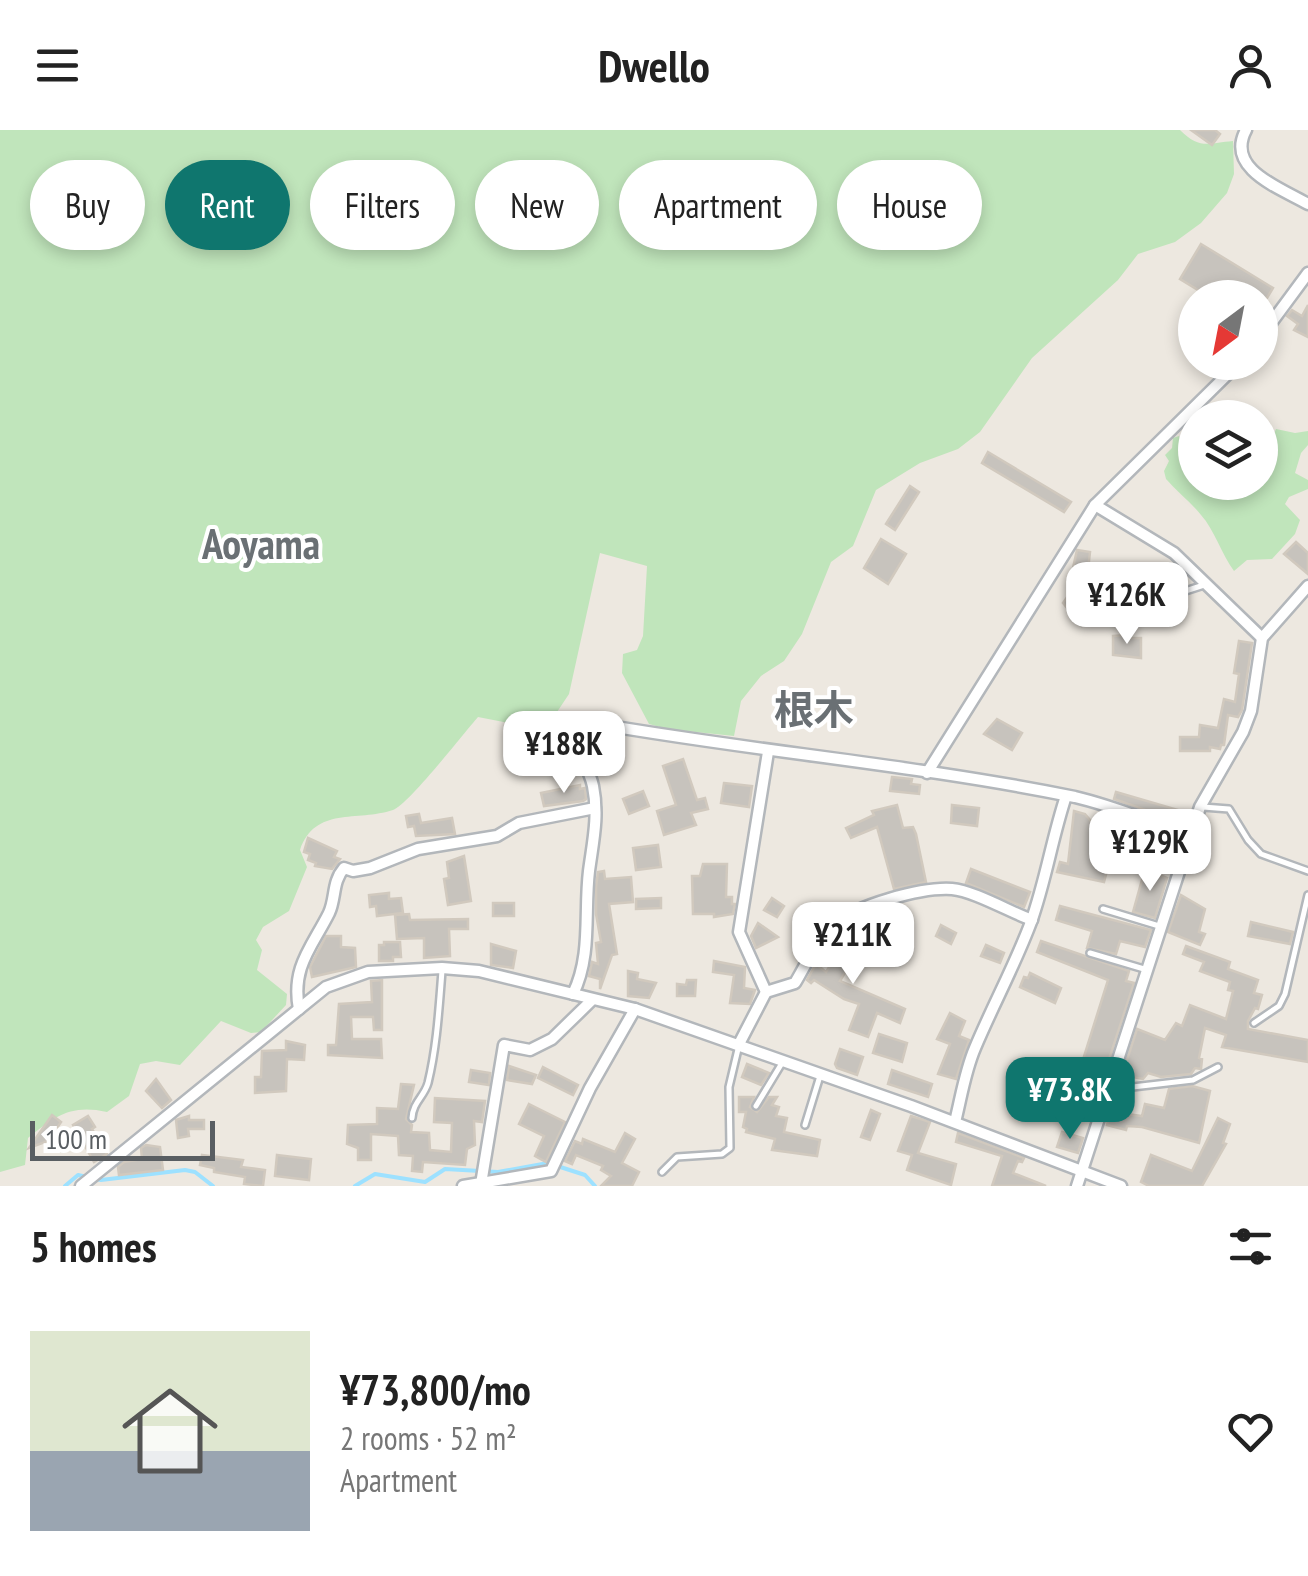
<!DOCTYPE html>
<meta charset="utf-8">
<style>
body{margin:0;font-family:"PT Sans Narrow","Noto Sans JP",sans-serif;background:#f6f6f6;color:#222;height:100vh;display:flex;flex-direction:column;font-size:38px;white-space:nowrap}
*{box-sizing:border-box;margin:0}
p{font-size:32px;color:#767676}
.icon{flex:none;width:55px;height:55px;fill:none;stroke:currentColor;stroke-width:2;stroke-linecap:round;stroke-linejoin:round}
.map{position:relative;height:1056px;overflow:hidden}
.drawer{display:flex;flex-direction:column;background:#fff;flex:1}
.drawer>*{flex:none}
.top-card{position:absolute;left:30px;top:30px;width:1250px;height:90px;display:flex;gap:20px}
.needle{width:65px;rotate:212deg}
.tools{position:absolute;left:1178px;top:150px;display:grid;gap:20px}
.tools a{display:grid;place-items:center;width:100px;height:100px;border-radius:50%;background:#fff;box-shadow:0 5px 15px #0003;font-size:50px}
.scale{position:absolute;left:30px;bottom:25px;width:185px;box-sizing:border-box;padding-left:10px;border:5px solid #595e62;border-top:0;font-size:28px;line-height:35px;white-space:nowrap;color:#595e62;-webkit-text-stroke:8px #fff;paint-order:stroke}
.price{position:absolute;translate:-50% -85px;padding:0 22px;border-radius:20px;background:#fff;color:#222;font-size:32px;line-height:65px;filter:drop-shadow(0 2px 5px #0008)}
.price::after{content:'';position:absolute;left:50%;top:60px;width:30px;height:22px;margin-left:-15px;background:inherit;clip-path:polygon(0 0,100% 0,50% 100%)}
.price.current{background:#0f766e;color:#fff}
ul{padding:0;list-style:none}
li{display:flex;align-items:center;gap:30px;height:250px;padding:0 30px}
li+li{border-top:2px solid #e0e0e0}
li span{display:grid;place-items:center;flex:none;width:280px;height:200px;border-radius:0px;color:#555}
li>.icon{margin-inline-start:auto}
span .icon{width:120px;height:120px;fill:#fffc;stroke-width:1}
li b{font-size:42px}
h2{display:flex;justify-content:space-between;align-items:center;height:120px;padding:0 30px;font-size:42px}
.chip{padding:0 35px;border-radius:45px;background:#fff;box-shadow:0 5px 15px #0003;font-size:35px;line-height:90px}
.chip.current{background:#0f766e;color:#fff}
header{display:flex;justify-content:space-between;align-items:center;height:130px;padding:0 30px;background:#fff;font-size:45px;font-weight:600}
.map>svg:first-child{display:block}
.green{fill:#c0e5bb}
.lines{fill:none;stroke-linecap:round;stroke-linejoin:round}
.stream{stroke:#9de1ff;stroke-width:4}
.building{fill:#c7c3bd;stroke:#d1c9be;stroke-width:2.5}
.lane-casing{stroke:#b3b7bb;stroke-width:10}
.street-casing{stroke:#b3b7bb;stroke-width:15}
.lane{stroke:#fff;stroke-width:5}
.street{stroke:#fff;stroke-width:10}
.labels{text-anchor:middle;dominant-baseline:central;stroke-width:8;stroke-linejoin:round;paint-order:stroke}
.neighbourhood-label{font-size:40px;font-weight:bold;fill:#6a7074;stroke:#fff}
.quarter-label{font-size:42px;font-weight:bold;fill:#6a7074;stroke:#fff}
</style>
<header><svg class="icon" aria-label="menu" viewBox="0 0 24 24"><path d="M4 6h16M4 12h16M4 18h16"/></svg>Dwello<svg class="icon" aria-label="person" viewBox="0 0 24 24"><circle cx="12" cy="8" r="4"/><path d="M4 21q1-7 8-7t8 7"/></svg></header>
<div class="map">
<svg width="1308" height="1056" viewBox="0 0 1308 1056">
<rect width="100%" height="100%" fill="#ede8e0"/>
<g class="green">
<path d="M0 0H1180C1200 20 1208 13 1233 11L1234 44 1227 63 1201 93 1175 112 1138 124 1118 150 1032 228 980 302 958 319 920 333 876 360 853 416 831 432 802 504 784 531 761 546 741 571 734 606 667 599 649 594 622 543 623 524 637 520 643 506 647 436 600 423 569 564 545 600 478 587C463 604 408 675 393 680 357 692 315 676 300 720L307 737 289 781 263 797 256 810 262 820 257 840 287 864 286 875 261 902 251 903 221 891 180 935 156 931 140 934 129 966 107 982C71 974 55 986 28 1008L25 1035 0 1042Z"/>
<path d="M1276 299 1295 303 1308 301V315L1301 323 1295 343 1308 350V359L1289 367 1285 374 1300 390 1295 404 1272 429 1247 430 1234 441C1222 425 1214 399 1201 385 1191 372 1177 362 1166 349L1164 341 1169 331 1165 325 1172 318 1173 308 1179 306 1182 319 1195 331V352H1260V337Z"/>
</g>
<g class="lines">
<g class="stream">
<path d="M65 1056 78 1045 101 1050 185 1040 195 1042 213 1056"/>
<path d="M355 1056 375 1044 425 1052 445 1039 498 1042 548 1033 585 1045 595 1056"/>
</g>
</g>
<g class="building">
<path d="M1191 0H1215L1220 4 1212 15Z"/>
<path d="M1201 114 1273 158 1267 168H1211L1180 149Z"/>
<path d="M1308 175V207L1294 200 1298 194 1287 186 1292 180 1302 186Z"/>
<path d="M988 322 1071 372 1064 382 982 333Z"/>
<path d="M910 356 919 362 895 400 886 394Z"/>
<path d="M881 409 906 424 888 454 864 438Z"/>
<path d="M1296 412 1308 423V444L1284 424Z"/>
<path d="M1077 420 1090 422 1088 440 1073 438Z"/>
<path d="M1075 456 1083 461 1080 468 1094 488 1082 496 1063 473Z"/>
<path d="M1127 505V508H1141V528L1113 525V506Z"/>
<path d="M1239 511 1252 513 1242 580 1238 587 1228 585 1224 615H1221L1220 619 1210 617V621H1180V607H1199L1200 595 1218 598 1224 569 1235 572 1239 544 1234 543Z"/>
<path d="M997 589 1022 603 1012 620 984 604Z"/>
<path d="M683 629 697 670 705 668 708 679 691 683 696 695 664 705 657 681 676 675 663 636Z"/>
<path d="M892 647 912 649 911 654 920 655 919 664 890 661Z"/>
<path d="M724 653 752 656 749 677 721 673Z"/>
<path d="M580 655V659L585 658 586 669 583 671 544 676 541 663Z"/>
<path d="M643 661 649 676 629 684 623 669Z"/>
<path d="M1116 662 1185 682 1182 693 1114 669Z"/>
<path d="M897 675 903 698 913 697 916 704 926 752 894 759 877 697 851 708 846 698 874 685 872 681Z"/>
<path d="M952 675 979 678 977 696 951 693Z"/>
<path d="M1074 681 1085 684 1091 691 1145 703 1146 699 1178 710 1176 722 1112 708 1103 740 1107 741 1104 752 1057 742 1060 732 1068 734Z"/>
<path d="M419 684 421 693 452 688 455 704 416 706 414 696 408 697 406 686Z"/>
<path d="M308 708 337 721 334 727 340 729 332 739 315 736 316 733 308 730 310 724 304 722Z"/>
<path d="M658 715 661 737 636 740 633 718Z"/>
<path d="M464 726 471 771 448 775 444 749 449 748 447 732Z"/>
<path d="M703 734H727L726 767H732V774H735L733 784 714 787V784H693L692 746H700Z"/>
<path d="M971 739 1030 762 1024 777 966 753Z"/>
<path d="M1145 739 1167 748 1155 788 1133 782Z"/>
<path d="M604 741 605 749 631 747 633 772 609 774 617 824 612 825 600 859V849L589 846 592 832 598 834 596 813 601 812 596 784V757L598 742Z"/>
<path d="M389 763V769L401 768 403 783 377 786 376 776 370 777 369 765Z"/>
<path d="M1181 765 1205 779 1199 802 1205 804 1200 815 1168 802Z"/>
<path d="M661 768V778L636 779V769Z"/>
<path d="M772 768 784 776 777 787 764 780Z"/>
<rect x="493" y="773" width="21" height="13"/>
<path d="M1060 776 1151 800 1145 817 1120 811 1116 824 1087 818 1092 801 1056 790Z"/>
<path d="M409 784 410 790 468 789V799H449L450 826 424 828V808L397 809 395 785Z"/>
<path d="M1251 792 1293 802 1290 814 1248 806Z"/>
<path d="M758 793 778 807 756 818 751 806Z"/>
<path d="M941 795 956 803 951 814 936 806Z"/>
<path d="M847 800 858 807 855 812 861 816 840 851 905 879 900 893 877 883 868 907 849 900 859 874 844 869 814 850 811 853 807 850 816 834 826 842 837 825 826 818 833 809 839 812Z"/>
<path d="M326 806H341V817L355 818 356 837 312 847 310 837Z"/>
<path d="M1041 811 1129 841 1126 851 1134 853 1099 960 1076 952 1108 850 1037 822Z"/>
<path d="M384 812H400L401 827H393V831H379V815H384Z"/>
<path d="M491 814 516 821 513 838 491 835Z"/>
<path d="M986 815 1004 823 1000 833 981 826Z"/>
<path d="M1186 816 1230 832 1228 839 1258 850 1254 863 1262 865 1258 879 1255 878 1248 891V899L1308 910V932L1222 917 1226 905 1205 898 1199 928 1202 929 1201 939 1195 938 1191 944 1161 947 1148 943 1143 949 1122 945 1137 899 1165 910 1176 893 1182 896 1190 875 1226 889 1233 861 1228 860 1230 852 1200 841 1204 832 1183 824Z"/>
<path d="M714 831 745 837 744 858 755 860 750 874 730 873 734 845 713 842Z"/>
<path d="M628 841 638 843 637 849 656 853 649 868 628 866Z"/>
<path d="M1030 843 1061 858 1055 873 1020 857 1024 847 1028 848Z"/>
<path d="M382 850V900H374L373 887H351L352 909H381L382 928 328 925V915H336L339 874 372 872 371 851Z"/>
<path d="M687 850H696L695 866H677V854L686 855Z"/>
<path d="M950 883 965 891 959 906 969 910 956 949 938 944 950 914 937 909Z"/>
<path d="M879 904 907 913 902 932 873 923Z"/>
<path d="M286 911 305 915 304 930 287 929 286 961 255 963V947H261L262 921 286 920Z"/>
<path d="M840 919 863 927 857 945 837 938 835 934Z"/>
<path d="M747 934 769 943 761 955 742 947Z"/>
<path d="M509 936 536 945 532 954 507 950Z"/>
<path d="M543 937 578 955 573 965 538 948Z"/>
<path d="M471 940 490 943 489 955 469 952Z"/>
<path d="M892 940 932 954 928 967 888 954Z"/>
<path d="M156 949 171 970 162 978 146 961Z"/>
<path d="M401 954 414 955 406 989 412 995 411 1002 429 1003 430 1020 451 1022 452 993 434 992 435 968 485 971 482 992 474 991 475 1015 467 1019 465 1035 423 1032 422 1042 412 1041 413 1026 399 1025 398 1006 371 1004V1030H358V1018L347 1014 348 995 377 994V978L398 979Z"/>
<path d="M1192 956 1210 961 1199 1013 1142 997 1127 996 1126 1000 1107 995 1110 982 1142 986 1145 974 1164 978 1169 959Z"/>
<path d="M739 967H754L750 977 757 982 769 967H777L772 975 779 977 776 986 787 988 784 1002 820 1010 817 1026 772 1020 775 1009 746 1002 747 999 743 997 746 982H739Z"/>
<path d="M529 974 565 992 546 1032 535 1026 544 1006 519 994Z"/>
<path d="M871 980 880 984 870 1010 861 1007Z"/>
<path d="M52 985 61 992 48 1011 29 1018Z"/>
<path d="M88 986 95 997 92 999 107 1024 94 1032 73 995Z"/>
<path d="M189 986V990H204V999H188L189 1006 178 1008 176 990Z"/>
<path d="M911 986 930 992 918 1023 956 1034 951 1055 907 1040 912 1025 898 1021Z"/>
<path d="M1218 988 1230 994 1223 1013 1226 1014 1202 1056H1149L1141 1052 1151 1025 1192 1041Z"/>
<path d="M1062 1002 1083 1008 1078 1023 1057 1017Z"/>
<path d="M625 1003 635 1009 622 1033 639 1042 632 1056H601L611 1046 601 1040 603 1036 576 1025 572 1034 565 1031 575 1011 582 1014 583 1009 615 1022Z"/>
<path d="M958 1003 1024 1028 1022 1032 1018 1031 1013 1043 1046 1056H992L1002 1026 956 1012Z"/>
<path d="M146 1015 160 1017 163 1040 119 1045 118 1037 124 1032 142 1029 141 1018Z"/>
<path d="M202 1025 243 1030 241 1037 265 1040 263 1056 244 1054 245 1047 214 1042V1038L200 1035Z"/>
<path d="M277 1025 311 1029 309 1050 275 1046Z"/>
</g>
<g class="lines">
<defs>
<g id="lane">
<path d="M1111 485 1204 455"/>
<path d="M1203 677 1229 679 1248 710 1261 724 1308 741"/>
<path d="M1103 779 1159 796"/>
<path d="M1090 823 1144 839"/>
<path d="M1254 893 1279 876 1285 864 1308 765"/>
<path d="M1110 964 1124 958 1193 950 1218 937"/>
<path d="M756 976 782 933"/>
<path d="M412 988C413 972 424 967 428 953 437 916 439 878 442 841"/>
<path d="M805 995 820 946"/>
<path d="M662 1042 677 1027 722 1024 730 1018 729 957 739 915"/>
</g>
<g id="street">
<path d="M1246 0C1225 39 1280 58 1308 74"/>
<path d="M1260 208 1308 143"/>
<path d="M1095 375 1174 423 1262 508"/>
<path d="M927 643 1095 375 1240 232"/>
<path d="M766 862 795 853C807 833 816 811 834 795 856 775 922 757 952 759 974 761 1010 782 1032 790"/>
<path d="M573 864C592 825 584 783 589 741 593 711 599 686 593 656 588 633 571 613 565 591L570 589C737 620 908 633 1075 667 1114 676 1154 693 1191 705"/>
<path d="M299 879C291 837 312 817 329 783 336 768 332 752 344 738L353 741 370 738 418 719 497 706 519 693 595 678"/>
<path d="M739 914 766 862 739 802 768 622"/>
<path d="M955 992C961 968 965 941 975 918 993 875 1015 835 1031 792 1046 750 1052 708 1066 666"/>
<path d="M481 1054 504 915 530 920 552 909 592 870"/>
<path d="M81 1056 326 857 368 842 442 838 479 841 635 879 911 976 1121 1056"/>
<path d="M463 1056 551 1041 590 958 635 879"/>
<path d="M1077 1056 1200 677 1243 602 1251 581 1262 508 1308 456"/>
</g>
</defs>
<use href="#lane" class="lane-casing"/>
<use href="#street" class="street-casing"/>
<use href="#lane" class="lane"/>
<use href="#street" class="street"/>
</g>
<g class="labels">
<g class="neighbourhood-label">
<text x="814" y="579">根木</text>
</g>
<g class="quarter-label">
<text x="261" y="413">Aoyama</text>
</g>
</g>
</svg>
<div class="tools">
<a><svg class="needle" viewBox="-14 -14 28 28"><path d="M0-13l5 13h-10z" fill="#e53935"/><path d="M0 13l5-13h-10z" fill="#767676"/></svg></a>
<a><svg class="icon" aria-label="layers" viewBox="0 0 24 24"><path d="M12 4l9 5-9 5-9-5zM3 14l9 5 9-5"/></svg></a>
</div>
<div class="scale">100 m</div>
<b class="price" style="left:1127px;top:517px">¥126K</b>
<b class="price" style="left:564px;top:666px">¥188K</b>
<b class="price" style="left:1150px;top:764px">¥129K</b>
<b class="price" style="left:853px;top:857px">¥211K</b>
<b class="price current" style="left:1070px;top:1012px">¥73.8K</b>
<div class="top-card">
<a class="chip">Buy</a>
<a class="chip current">Rent</a>
<a class="chip">Filters</a>
<a class="chip">New</a>
<a class="chip">Apartment</a>
<a class="chip">House</a>
</div>
</div>
<section class="drawer">
<h2>5 homes<svg class="icon" aria-label="filters" viewBox="0 0 24 24"><path d="M4 7h16M4 17h16"/><circle cx="9" cy="7" r="2"/><circle cx="15" cy="17" r="2"/></svg></h2>
<ul>
<li><span style="background:linear-gradient(#dfe7d0 60%,#9aa5b1 0)"><svg class="icon" aria-label="home" viewBox="0 0 24 24"><path d="M3 11l9-7 9 7M6 9v11h12V9"/></svg></span><div><b>¥73,800/mo</b><p>2 rooms · 52 m²</p><p>Apartment</p></div><svg class="icon" aria-label="heart" viewBox="0 0 24 24"><path d="M12 20l-8-8c-3-5 5-10 8-4 3-6 11-1 8 4z"/></svg></li>
</ul>
</section>
